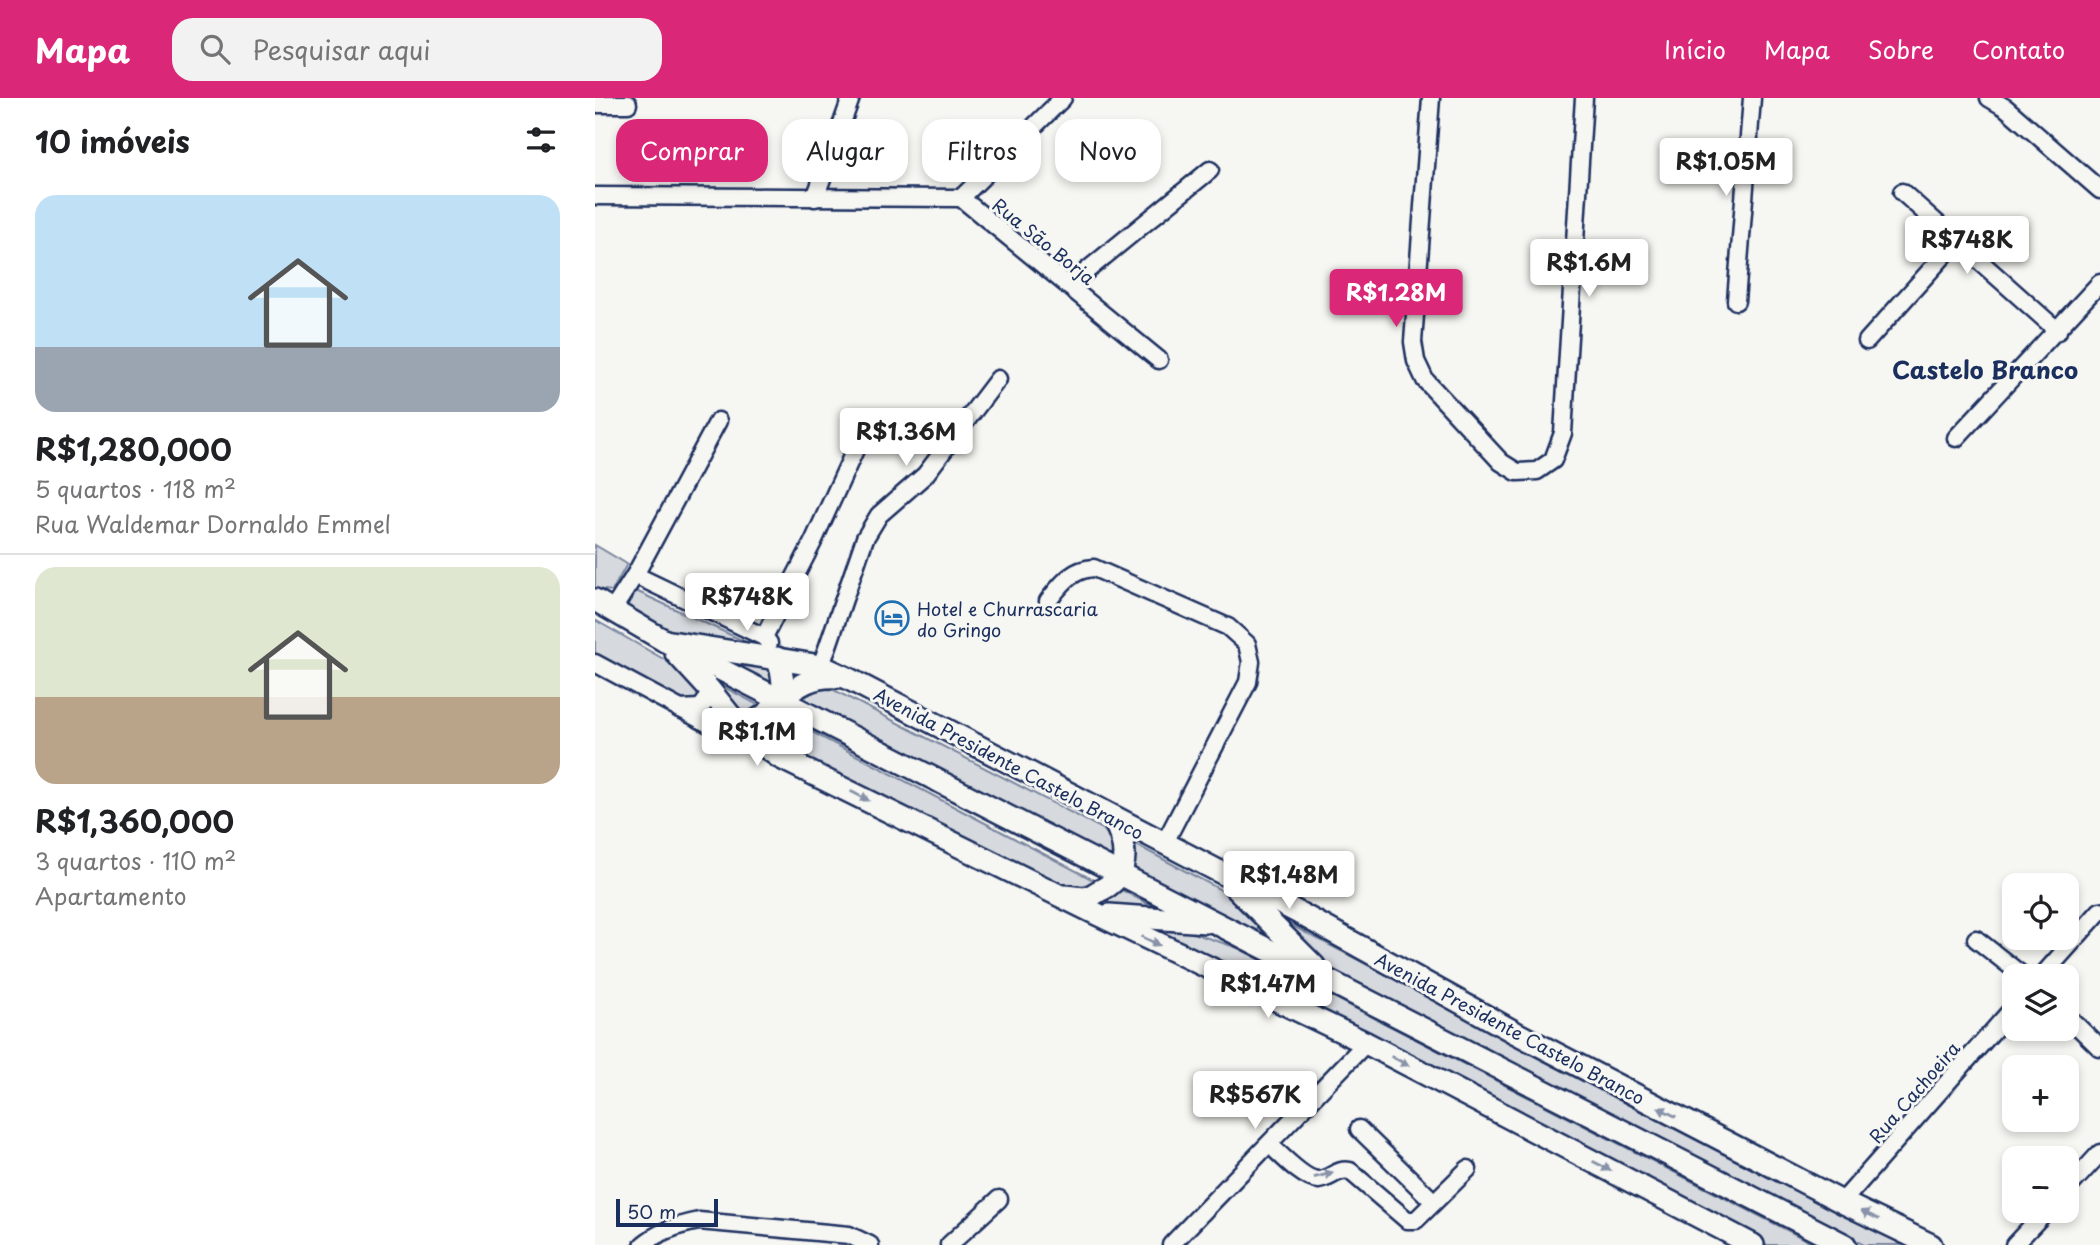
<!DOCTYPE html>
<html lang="pt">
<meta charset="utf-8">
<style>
body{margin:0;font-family:"Playpen Sans",sans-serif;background:#f2f2f2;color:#202124;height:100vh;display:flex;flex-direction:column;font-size:26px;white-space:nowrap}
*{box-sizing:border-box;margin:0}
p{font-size:23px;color:#757577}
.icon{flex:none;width:38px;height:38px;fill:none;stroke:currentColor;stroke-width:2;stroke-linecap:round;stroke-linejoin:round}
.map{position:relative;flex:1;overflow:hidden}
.sheet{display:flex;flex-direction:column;background:#fff;width:595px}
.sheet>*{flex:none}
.banner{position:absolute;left:21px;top:21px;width:665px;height:63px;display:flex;gap:14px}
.controls{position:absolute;left:1407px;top:775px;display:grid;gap:14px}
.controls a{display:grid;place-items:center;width:77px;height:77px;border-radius:14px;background:#fff;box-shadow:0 4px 10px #0003;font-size:35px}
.scale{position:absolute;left:21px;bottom:18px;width:102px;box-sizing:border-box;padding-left:7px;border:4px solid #1b2f5e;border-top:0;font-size:19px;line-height:24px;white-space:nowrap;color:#1b2f5e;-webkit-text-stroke:5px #f6f6f2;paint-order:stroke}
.price{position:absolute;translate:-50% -60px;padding:0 16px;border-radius:7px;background:#fff;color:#222;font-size:23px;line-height:46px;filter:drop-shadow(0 2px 4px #0008)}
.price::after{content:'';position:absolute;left:50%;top:42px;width:21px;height:16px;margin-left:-10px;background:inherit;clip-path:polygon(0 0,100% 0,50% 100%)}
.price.on{background:#db2777;color:#fff}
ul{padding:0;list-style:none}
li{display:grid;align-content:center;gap:14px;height:371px;padding:0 35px}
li+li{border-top:2px solid #e0e0e0}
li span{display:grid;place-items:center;height:217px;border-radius:21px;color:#555}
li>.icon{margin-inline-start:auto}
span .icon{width:126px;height:126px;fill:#fffc;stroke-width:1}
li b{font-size:30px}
h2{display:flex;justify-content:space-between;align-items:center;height:84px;padding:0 35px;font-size:30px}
.pill{padding:0 24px;border-radius:21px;background:#fff;box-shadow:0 4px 10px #0003;font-size:24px;line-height:63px}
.pill.on{background:#db2777;color:#fff}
header{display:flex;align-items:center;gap:42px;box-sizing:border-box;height:98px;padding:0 35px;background:#db2777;color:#fff}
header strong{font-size:33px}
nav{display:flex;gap:38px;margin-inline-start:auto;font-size:24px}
.search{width:490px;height:63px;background:#f2f2f2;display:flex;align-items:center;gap:18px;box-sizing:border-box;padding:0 24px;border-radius:21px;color:#757577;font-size:26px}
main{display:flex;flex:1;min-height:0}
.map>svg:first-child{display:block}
.green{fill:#d6d9dd;stroke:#78849e;stroke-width:2}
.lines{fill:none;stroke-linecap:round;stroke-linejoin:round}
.minor-casing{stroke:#1b2f5e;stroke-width:21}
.major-casing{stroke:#1b2f5e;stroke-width:26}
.minor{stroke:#f6f6f2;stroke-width:16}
.major{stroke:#f6f6f2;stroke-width:21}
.oneway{fill:#8892a8}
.labels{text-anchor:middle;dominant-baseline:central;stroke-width:6;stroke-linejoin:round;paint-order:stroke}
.street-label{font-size:18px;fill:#1b2f5e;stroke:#f6f6f2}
.poi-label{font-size:18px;fill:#1b2f5e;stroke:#f6f6f2;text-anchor:start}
.district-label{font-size:24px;font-weight:bold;fill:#1b2f5e;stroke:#f6f6f2}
</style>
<header>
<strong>Mapa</strong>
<div class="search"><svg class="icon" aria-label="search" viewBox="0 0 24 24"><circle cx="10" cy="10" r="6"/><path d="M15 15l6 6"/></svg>Pesquisar aqui</div>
<nav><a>Início</a><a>Mapa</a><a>Sobre</a><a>Contato</a></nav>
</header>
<main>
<section class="sheet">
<h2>10 imóveis<svg class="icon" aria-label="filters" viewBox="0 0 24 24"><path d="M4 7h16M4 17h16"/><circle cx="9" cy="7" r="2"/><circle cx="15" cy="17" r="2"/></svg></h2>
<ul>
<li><span style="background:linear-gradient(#bfe0f5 70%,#9aa5b1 0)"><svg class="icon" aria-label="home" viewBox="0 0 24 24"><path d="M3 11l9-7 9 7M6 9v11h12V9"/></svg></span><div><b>R$1,280,000</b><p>5 quartos · 118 m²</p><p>Rua Waldemar Dornaldo Emmel</p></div></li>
<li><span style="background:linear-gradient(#dfe7d0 60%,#b9a48a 0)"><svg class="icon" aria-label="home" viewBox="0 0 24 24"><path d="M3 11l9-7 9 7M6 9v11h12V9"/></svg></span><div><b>R$1,360,000</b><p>3 quartos · 110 m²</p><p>Apartamento</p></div></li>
</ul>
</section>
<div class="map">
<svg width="1505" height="1147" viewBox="0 0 1505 1147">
<rect width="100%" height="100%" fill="#f6f6f2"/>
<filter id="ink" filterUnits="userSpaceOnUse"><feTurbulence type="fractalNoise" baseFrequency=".0143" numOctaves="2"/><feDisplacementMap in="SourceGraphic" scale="14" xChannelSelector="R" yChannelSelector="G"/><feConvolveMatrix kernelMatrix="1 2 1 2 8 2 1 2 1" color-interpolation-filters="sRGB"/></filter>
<g filter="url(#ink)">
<g class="green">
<path d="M0 447 32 466 17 493 0 491Z"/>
<path d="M41 493 166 551 72 533 33 512 31 503 37 494Z"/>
<path d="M0 522 79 567 105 593 102 603H83L0 558Z"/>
<path d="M117 558 178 564 181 591Z"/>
<path d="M110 579 171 611 149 624Z"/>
<path d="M231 591 239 592 508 731 519 744 521 764 202 602 212 594Z"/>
<path d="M194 622 510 788 480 796 206 658Z"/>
<path d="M534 743 628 793 665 826 684 848 536 772Z"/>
<path d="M525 791 574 817 500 809 512 803Z"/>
<path d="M669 813 1313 1147H1269L721 864Z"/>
<path d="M533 826 580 829 643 850 1221 1147H1168Z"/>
</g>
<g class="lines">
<defs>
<g id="minor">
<path d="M836 0 818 244 821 263 830 282 906 364 922 374 942 373 958 362 968 335 989 0"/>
<path d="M1394 0 1411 10 1505 92"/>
<path d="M0 6H33"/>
<path d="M1307 94 1463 233"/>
<path d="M0 98 366 100 564 262"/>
<path d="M220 100 256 0"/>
<path d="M366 100 468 0"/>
<path d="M473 188 615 72"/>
<path d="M1141 203 1157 0"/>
<path d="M1272 243 1361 144"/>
<path d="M1361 340 1505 185"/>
<path d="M40 477 169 539 174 545"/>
<path d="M453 503C466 487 476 471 499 470L633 529 652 546 656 564 653 584 569 746"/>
<path d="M17 513 40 477 123 323"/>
<path d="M169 539 218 444 264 343"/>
<path d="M0 565 121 630 137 635 146 631"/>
<path d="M226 568 270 440 284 417 330 377 403 281"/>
<path d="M84 611 105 610 111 603 114 591"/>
<path d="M1381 841 1428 878"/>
<path d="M1447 878 1505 813"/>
<path d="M1472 918 1505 950"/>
<path d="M764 1031 839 1104"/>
<path d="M674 1046C684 1055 710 1083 724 1082 736 1081 742 1070 755 1073L812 1122H821L873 1071"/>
<path d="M1472 1091 1505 1055"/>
<path d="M1247 1104 1419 909"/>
<path d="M48 1147C64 1133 83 1127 104 1123L254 1137 275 1147"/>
<path d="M354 1147 404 1101"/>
<path d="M576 1147 771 945"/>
<path d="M1419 1147 1451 1113"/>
</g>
<g id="major">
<path d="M0 502 70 543 1250 1147"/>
<path d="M70 543 226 568 252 580 704 815 921 935 1247 1104 1336 1147"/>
<path d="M81 555 114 591 146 631 184 659 502 816 771 945 1158 1147"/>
<path d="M146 631C181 613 198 601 182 560"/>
<path d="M204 667C187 646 185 627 185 601 204 587 218 577 243 579"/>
<path d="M640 789 719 868"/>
<path d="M470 798C477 798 486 801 493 799 497 798 503 793 508 791 538 775 531 743 517 719"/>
<path d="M514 817 611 824"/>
</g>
</defs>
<use href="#minor" class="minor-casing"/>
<use href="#major" class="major-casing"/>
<use href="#minor" class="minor"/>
<use href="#major" class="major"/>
</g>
<defs><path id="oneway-solid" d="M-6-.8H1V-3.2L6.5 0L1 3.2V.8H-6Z" transform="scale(1.75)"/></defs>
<g class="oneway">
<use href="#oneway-solid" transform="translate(265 698) rotate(27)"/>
<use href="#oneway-solid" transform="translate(556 843) rotate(26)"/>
<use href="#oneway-solid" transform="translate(805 963) rotate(27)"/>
<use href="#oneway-solid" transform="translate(1072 1014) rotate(-153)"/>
<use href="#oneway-solid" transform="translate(1007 1068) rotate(27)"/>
<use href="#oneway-solid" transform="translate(729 1077) rotate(-15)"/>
<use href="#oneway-solid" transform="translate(1275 1117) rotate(-154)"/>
</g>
</g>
<defs>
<symbol id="hotel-ring" viewBox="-11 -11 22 22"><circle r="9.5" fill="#f6f6f2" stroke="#1f6fb2" stroke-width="1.5"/><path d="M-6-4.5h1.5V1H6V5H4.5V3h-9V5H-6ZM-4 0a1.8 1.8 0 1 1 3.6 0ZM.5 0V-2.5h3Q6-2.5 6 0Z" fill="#1f6fb2"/></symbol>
</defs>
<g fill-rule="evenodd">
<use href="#hotel-ring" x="278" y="501" width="38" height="38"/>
</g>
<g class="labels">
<g class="street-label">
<text transform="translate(449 143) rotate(39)">Rua São Borja</text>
<text transform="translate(414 665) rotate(28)">Avenida Presidente Castelo Branco</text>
<text transform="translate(915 930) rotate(28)">Avenida Presidente Castelo Branco</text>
<text transform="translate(1319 994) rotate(-49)">Rua Cachoeira</text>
</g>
<g class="poi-label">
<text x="322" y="510">Hotel e Churrascaria<tspan x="322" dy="21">do Gringo</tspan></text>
</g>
<g class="district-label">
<text x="1390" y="271">Castelo Branco</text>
</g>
</g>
</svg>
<div class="controls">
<a><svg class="icon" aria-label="locate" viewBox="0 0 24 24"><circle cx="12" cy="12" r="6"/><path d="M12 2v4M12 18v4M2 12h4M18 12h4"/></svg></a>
<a><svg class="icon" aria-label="layers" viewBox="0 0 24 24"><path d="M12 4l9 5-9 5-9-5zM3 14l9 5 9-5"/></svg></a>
<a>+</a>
<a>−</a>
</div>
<div class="scale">50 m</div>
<b class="price" style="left:1131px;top:100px">R$1.05M</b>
<b class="price" style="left:1372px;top:178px">R$748K</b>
<b class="price" style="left:994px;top:201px">R$1.6M</b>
<b class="price on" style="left:801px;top:231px">R$1.28M</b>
<b class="price" style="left:311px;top:370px">R$1.36M</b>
<b class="price" style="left:152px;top:535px">R$748K</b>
<b class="price" style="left:162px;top:670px">R$1.1M</b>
<b class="price" style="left:694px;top:813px">R$1.48M</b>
<b class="price" style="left:673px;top:922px">R$1.47M</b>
<b class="price" style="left:660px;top:1033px">R$567K</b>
<div class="banner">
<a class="pill on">Comprar</a>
<a class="pill">Alugar</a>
<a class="pill">Filtros</a>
<a class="pill">Novo</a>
</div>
</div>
</main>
